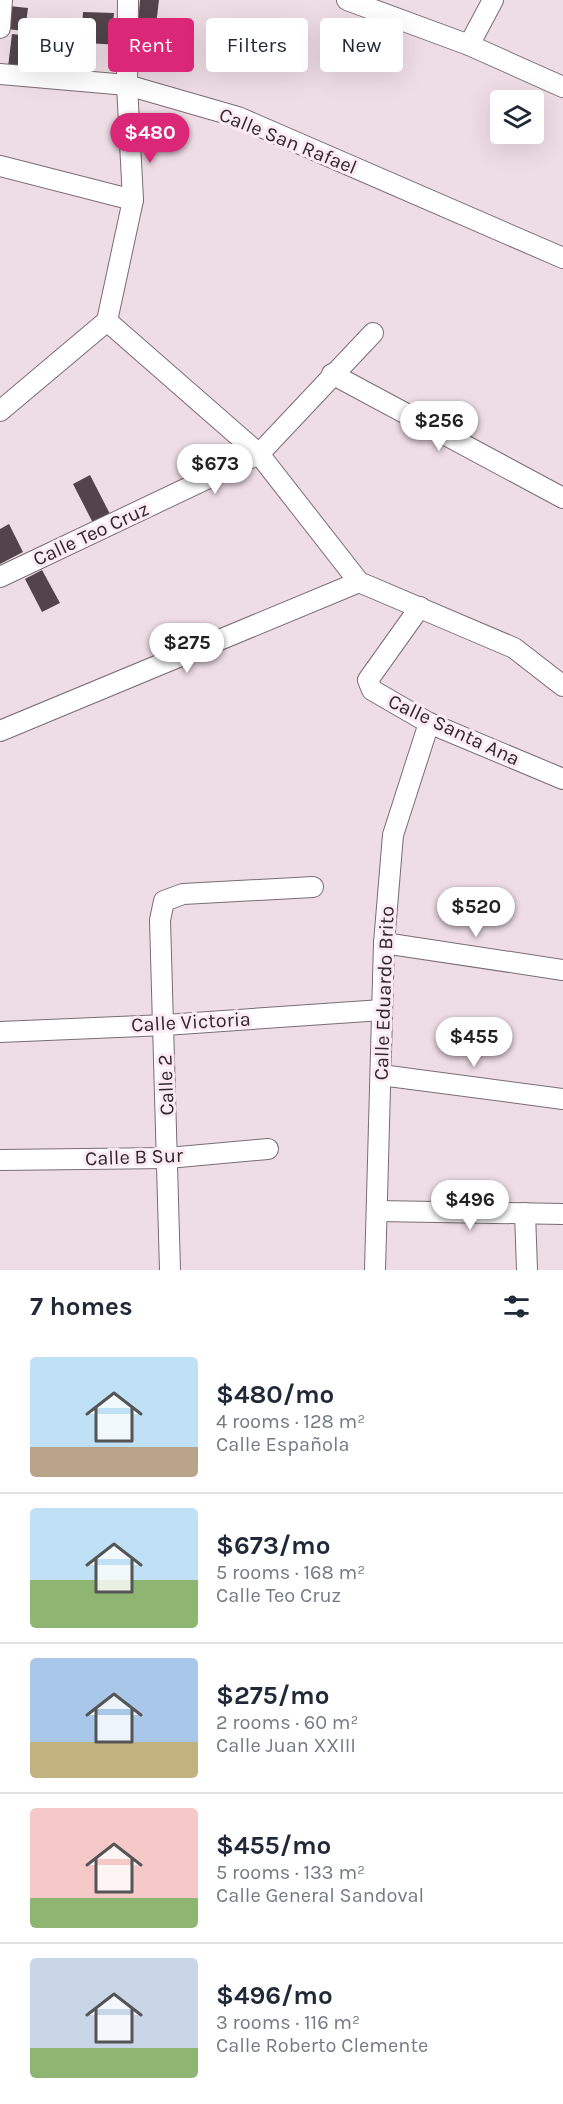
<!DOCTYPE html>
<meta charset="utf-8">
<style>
body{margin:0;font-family:Karla,sans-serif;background:#f6f6f7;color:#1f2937;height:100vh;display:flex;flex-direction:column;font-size:22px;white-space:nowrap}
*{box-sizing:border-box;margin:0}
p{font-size:20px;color:#747a83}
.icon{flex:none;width:33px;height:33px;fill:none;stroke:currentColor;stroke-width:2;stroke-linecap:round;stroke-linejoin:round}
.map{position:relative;height:1270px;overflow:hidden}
.side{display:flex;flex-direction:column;background:#fff;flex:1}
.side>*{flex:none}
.top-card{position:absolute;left:18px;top:18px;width:528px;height:54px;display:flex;gap:12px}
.fabs{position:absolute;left:490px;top:90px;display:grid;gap:12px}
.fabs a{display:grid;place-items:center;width:54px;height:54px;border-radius:6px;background:#fff;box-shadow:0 6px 24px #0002;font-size:30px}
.price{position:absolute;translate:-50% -51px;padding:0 14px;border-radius:21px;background:#fff;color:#222;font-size:20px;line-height:39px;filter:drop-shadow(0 2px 3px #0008)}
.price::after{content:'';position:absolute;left:50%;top:36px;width:18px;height:14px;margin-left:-9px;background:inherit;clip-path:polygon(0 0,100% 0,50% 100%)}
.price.on{background:#db2777;color:#fff}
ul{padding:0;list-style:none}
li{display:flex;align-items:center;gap:18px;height:150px;padding:0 30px}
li+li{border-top:2px solid #e0e1e3}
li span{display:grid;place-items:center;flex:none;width:168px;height:120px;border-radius:6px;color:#555}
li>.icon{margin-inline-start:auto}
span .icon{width:72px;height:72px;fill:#fffc;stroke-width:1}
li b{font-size:26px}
h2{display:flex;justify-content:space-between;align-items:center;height:72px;padding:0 30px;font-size:26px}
.pill{padding:0 21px;border-radius:6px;background:#fff;box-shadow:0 6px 24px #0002;font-size:21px;line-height:54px}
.pill.on{background:#db2777;color:#fff}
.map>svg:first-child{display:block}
.building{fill:#53444b}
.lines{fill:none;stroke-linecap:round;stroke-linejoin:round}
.minor-casing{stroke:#7b6c73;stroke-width:22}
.minor{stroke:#fff;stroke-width:20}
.labels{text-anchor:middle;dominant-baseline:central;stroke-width:6;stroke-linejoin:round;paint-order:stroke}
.street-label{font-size:20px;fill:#30292c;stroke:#fceaf2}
</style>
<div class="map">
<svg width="563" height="1270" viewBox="0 0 563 1270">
<rect width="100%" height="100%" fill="#efdde5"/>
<g class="building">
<path d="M140 0H159L156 25 138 23Z"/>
<path d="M9 6 28 8 25 31 7 29Z"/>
<path d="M83 12 114 13 113 22 122 23 121 45 86 43V29L82 28Z"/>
<path d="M12 34 46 38 42 71 8 67Z"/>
<path d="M90 475 110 514 93 523 73 484Z"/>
<path d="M9 524 23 552 0 564V529Z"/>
<path d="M42 570 60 603 42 612 25 579Z"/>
</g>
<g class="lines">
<defs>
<g id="minor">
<path d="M347 0 469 45 563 87"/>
<path d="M0 28 2 0"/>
<path d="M469 45 493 0"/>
<path d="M0 74 127 85 238 117 563 258"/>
<path d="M0 166 133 200"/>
<path d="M107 321 259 454 359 582 514 648 563 686"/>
<path d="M107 321 133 200 127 85 128 0"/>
<path d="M332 374 563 498"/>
<path d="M0 411 107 321"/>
<path d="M0 577 259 454 373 333"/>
<path d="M420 607 368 680 372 690 429 723 563 779"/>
<path d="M0 731 359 582"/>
<path d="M384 943 563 970"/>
<path d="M0 1032 165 1025 382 1010"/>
<path d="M381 1075 563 1099"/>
<path d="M0 1160 168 1158 268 1149"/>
<path d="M377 1211 563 1214"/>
<path d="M525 1213 527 1270"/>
<path d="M170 1270 160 920 164 901 183 894 313 887"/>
<path d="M375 1270 384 943 393 835 429 723"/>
</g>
</defs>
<use href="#minor" class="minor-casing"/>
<use href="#minor" class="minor"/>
</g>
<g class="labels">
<g class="street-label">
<text transform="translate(288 141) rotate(22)">Calle San Rafael</text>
<text transform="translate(91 534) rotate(-25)">Calle Teo Cruz</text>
<text transform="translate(454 730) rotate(25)">Calle Santa Ana</text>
<text transform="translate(384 993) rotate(-88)">Calle Eduardo Brito</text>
<text transform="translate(191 1022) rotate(-3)">Calle Victoria</text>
<text transform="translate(166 1085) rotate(-92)">Calle 2</text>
<text transform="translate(134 1157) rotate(-2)">Calle B Sur</text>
</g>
</g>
</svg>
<div class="fabs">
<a><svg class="icon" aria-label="layers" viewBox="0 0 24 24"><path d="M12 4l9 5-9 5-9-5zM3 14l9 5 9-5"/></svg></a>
</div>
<b class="price on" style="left:150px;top:164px">$480</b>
<b class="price" style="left:439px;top:452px">$256</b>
<b class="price" style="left:215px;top:495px">$673</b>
<b class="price" style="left:187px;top:674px">$275</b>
<b class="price" style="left:476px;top:938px">$520</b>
<b class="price" style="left:474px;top:1068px">$455</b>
<b class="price" style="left:470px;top:1231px">$496</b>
<div class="top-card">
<a class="pill">Buy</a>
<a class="pill on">Rent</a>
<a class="pill">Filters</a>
<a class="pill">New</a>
</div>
</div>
<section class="side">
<h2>7 homes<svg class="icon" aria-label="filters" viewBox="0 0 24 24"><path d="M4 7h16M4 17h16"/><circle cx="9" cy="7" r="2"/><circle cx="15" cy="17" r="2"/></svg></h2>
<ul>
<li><span style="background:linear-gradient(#bfe0f5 75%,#b9a48a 0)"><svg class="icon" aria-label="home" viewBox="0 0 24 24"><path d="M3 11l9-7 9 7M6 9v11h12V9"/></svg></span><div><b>$480/mo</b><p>4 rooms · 128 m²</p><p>Calle Española</p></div></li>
<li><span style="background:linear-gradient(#bfe0f5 60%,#8fb573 0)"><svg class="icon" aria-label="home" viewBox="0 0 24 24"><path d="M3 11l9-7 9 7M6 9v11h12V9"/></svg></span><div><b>$673/mo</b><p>5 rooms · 168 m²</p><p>Calle Teo Cruz</p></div></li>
<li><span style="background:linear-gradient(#a9c7e8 70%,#c2b280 0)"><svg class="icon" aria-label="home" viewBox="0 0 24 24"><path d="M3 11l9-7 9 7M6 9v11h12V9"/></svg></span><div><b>$275/mo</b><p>2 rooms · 60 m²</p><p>Calle Juan XXIII</p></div></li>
<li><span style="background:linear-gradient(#f6c9c9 75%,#8fb573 0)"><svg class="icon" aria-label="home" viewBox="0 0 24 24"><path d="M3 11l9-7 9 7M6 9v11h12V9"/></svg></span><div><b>$455/mo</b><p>5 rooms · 133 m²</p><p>Calle General Sandoval</p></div></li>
<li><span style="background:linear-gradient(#c9d6e8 75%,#8fb573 0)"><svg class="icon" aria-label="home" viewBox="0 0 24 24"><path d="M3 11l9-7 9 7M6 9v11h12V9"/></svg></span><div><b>$496/mo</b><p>3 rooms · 116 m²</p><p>Calle Roberto Clemente</p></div></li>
</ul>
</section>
